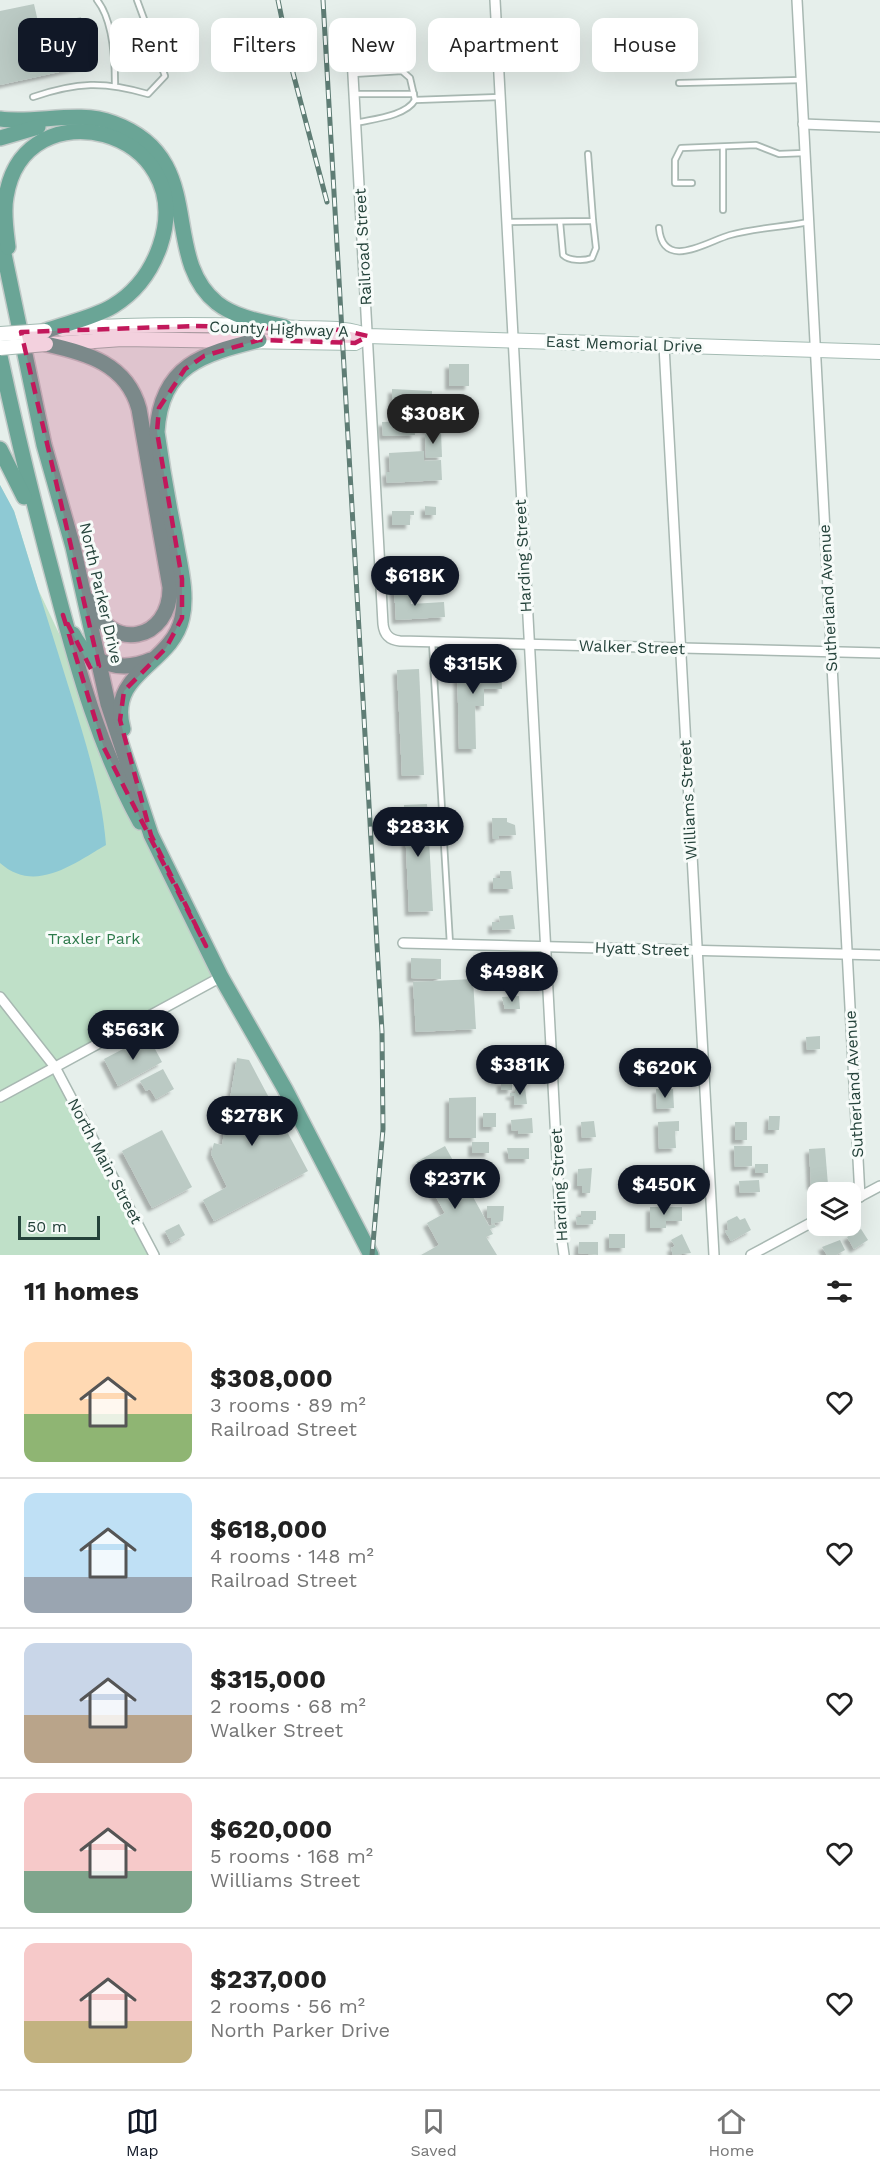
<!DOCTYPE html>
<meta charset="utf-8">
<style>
body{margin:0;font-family:"Work Sans",sans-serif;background:#f6f6f6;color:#222;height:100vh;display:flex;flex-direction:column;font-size:22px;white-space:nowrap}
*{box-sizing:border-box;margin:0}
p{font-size:20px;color:#767676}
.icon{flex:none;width:33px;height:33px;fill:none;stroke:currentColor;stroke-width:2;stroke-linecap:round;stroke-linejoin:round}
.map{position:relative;height:1255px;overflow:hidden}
.drawer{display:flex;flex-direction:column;background:#fff;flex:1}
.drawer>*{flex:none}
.top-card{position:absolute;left:18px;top:18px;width:844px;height:54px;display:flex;gap:12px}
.controls{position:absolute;left:807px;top:1182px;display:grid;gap:12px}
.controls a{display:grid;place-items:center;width:54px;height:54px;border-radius:12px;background:#fff;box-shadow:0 6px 24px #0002;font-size:30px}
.scale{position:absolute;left:18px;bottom:15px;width:82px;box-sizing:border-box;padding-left:6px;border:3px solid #24423a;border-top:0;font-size:16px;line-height:21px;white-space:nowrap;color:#24423a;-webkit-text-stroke:4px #f7fbf9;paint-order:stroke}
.price{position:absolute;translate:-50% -51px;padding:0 14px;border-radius:21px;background:#111827;color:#fff;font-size:20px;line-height:39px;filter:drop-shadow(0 2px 3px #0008)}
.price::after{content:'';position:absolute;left:50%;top:36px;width:18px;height:14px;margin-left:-9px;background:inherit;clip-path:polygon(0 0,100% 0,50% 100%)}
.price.active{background:#222;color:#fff}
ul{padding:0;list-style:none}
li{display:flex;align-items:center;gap:18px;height:150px;padding:0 24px}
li+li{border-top:2px solid #e0e0e0}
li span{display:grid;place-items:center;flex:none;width:168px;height:120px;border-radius:12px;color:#555}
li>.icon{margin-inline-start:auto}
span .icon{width:72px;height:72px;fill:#fffc;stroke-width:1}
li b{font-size:26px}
h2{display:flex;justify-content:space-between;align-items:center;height:72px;padding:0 24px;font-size:26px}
.tag{padding:0 21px;border-radius:12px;background:#fff;box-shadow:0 6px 24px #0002;font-size:21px;line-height:54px}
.tag.active{background:#111827;color:#fff}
.dock{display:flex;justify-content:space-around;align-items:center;height:84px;border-top:2px solid #e0e0e0;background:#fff;font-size:16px;color:#767676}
.dock a{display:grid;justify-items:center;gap:3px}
.dock .active{color:#111827}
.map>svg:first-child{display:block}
.green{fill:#bfe0c8}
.water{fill:#8ec9d4}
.building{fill:#bbcac4;filter:url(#shadow)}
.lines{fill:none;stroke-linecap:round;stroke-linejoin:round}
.lane-casing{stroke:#a8b8b2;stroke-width:8}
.street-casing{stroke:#a8b8b2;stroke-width:12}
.secondary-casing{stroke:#a4bbb3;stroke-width:16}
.primary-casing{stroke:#c2cac8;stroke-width:18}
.lane{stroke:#fff;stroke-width:4.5}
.street{stroke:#fff;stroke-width:9}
.secondary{stroke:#fff;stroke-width:14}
.primary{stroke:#6aa596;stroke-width:15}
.rail-casing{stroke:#5f7d75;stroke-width:5}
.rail{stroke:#f7fbf9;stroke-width:3;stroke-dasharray:9;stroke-linecap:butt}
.secondary-bridge-casing{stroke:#a4bbb3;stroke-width:16;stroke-linecap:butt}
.secondary-bridge{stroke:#fff;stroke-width:14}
.marked{fill:#c2185b;fill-opacity:0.2;stroke:#c2185b;stroke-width:4.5;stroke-dasharray:12 8;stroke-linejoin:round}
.labels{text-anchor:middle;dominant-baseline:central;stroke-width:6;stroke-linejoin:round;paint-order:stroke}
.street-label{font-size:16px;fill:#24423a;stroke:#f7fbf9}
.park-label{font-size:16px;fill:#2d7a4b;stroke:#f7fbf9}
</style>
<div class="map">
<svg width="880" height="1255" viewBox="0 0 880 1255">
<defs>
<filter id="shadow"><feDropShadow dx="-4" dy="4" stdDeviation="1.5" flood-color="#0004"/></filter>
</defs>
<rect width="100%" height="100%" fill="#e6efeb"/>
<path class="green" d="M0 485 14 511 38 589 221 977 55 1067 153 1255H0Z"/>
<path class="water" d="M0 485 14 511C33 574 53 636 72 698 87 747 102 794 106 845 73 864 35 894 0 863Z"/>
<g class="building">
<path d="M34 4 39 26 81 17 91 65 0 85V11Z"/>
<rect x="449" y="364" width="20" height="22"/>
<path d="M392 389 432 391V395H442V411L392 409Z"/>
<path d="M438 417 439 429 426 430V418Z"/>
<path d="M414 421 415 435 383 436 382 422Z"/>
<path d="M441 432 442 457 426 458 425 433Z"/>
<path d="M424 451V461L441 460 442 480 387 483 386 472H390L389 453Z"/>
<path d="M425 506 436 507V515H425Z"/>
<path d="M392 511H414V515H410V525H392Z"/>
<path d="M410 587 411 604 444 602 445 617 396 620 394 588Z"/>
<path d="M457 658H482L483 665 501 664 502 689H484V706H475L476 749H459Z"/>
<path d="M419 669 424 775 402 776 397 670Z"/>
<path d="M427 804 433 911 409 912 404 805Z"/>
<path d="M492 818H507V822L515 825 516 835 498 836 499 839H493Z"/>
<path d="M500 871H511L513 889H493V878H500Z"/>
<path d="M513 915 515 929 492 930V922H500L499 916Z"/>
<path d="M411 958 441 959V979L411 978Z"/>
<path d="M521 968 523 986 509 988 508 981H502L500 970Z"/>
<path d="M473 979 476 1029 416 1032 413 982Z"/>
<path d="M519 996 520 1009H505L502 997Z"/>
<path d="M148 1036 162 1062 118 1086 104 1059Z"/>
<path d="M820 1036V1049L807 1050 806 1037Z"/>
<path d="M522 1057 523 1078H491L490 1059Z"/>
<path d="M237 1058 249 1060 308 1171 214 1221 203 1200 227 1187 211 1154 214 1143 222 1145Z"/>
<path d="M163 1069 174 1089 156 1099 150 1089 146 1091 140 1081Z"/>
<rect x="501" y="1082" width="11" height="8"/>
<path d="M515 1087H525L527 1104 514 1105V1096H510V1093H515Z"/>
<path d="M656 1089H673L674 1108 657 1109Z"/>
<path d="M476 1097V1138H449V1098Z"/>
<rect x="483" y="1113" width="13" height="14"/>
<path d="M769 1116H780L779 1130H768Z"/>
<path d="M532 1118 533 1133 518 1134V1130L512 1131 511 1120Z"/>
<path d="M594 1121 596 1137 582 1138 581 1122Z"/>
<path d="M679 1121V1131H675L676 1148 659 1149 658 1122Z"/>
<rect x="735" y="1122" width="12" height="18"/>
<path d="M162 1130 192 1187 152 1208 122 1151Z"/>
<rect x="472" y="1142" width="17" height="11"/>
<path d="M445 1146 489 1226 494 1224 496 1227 490 1229 493 1234 486 1237 497 1255H421L439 1245 427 1223 445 1213 416 1162Z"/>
<path d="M734 1146H752V1166L735 1167Z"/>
<path d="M507 1148H529V1159H509Z"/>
<path d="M825 1148 828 1185 811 1186 809 1149Z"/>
<rect x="755" y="1164" width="13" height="9"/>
<path d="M592 1168 590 1193H582V1186H577L578 1169Z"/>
<path d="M759 1180 760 1192 740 1193 739 1181Z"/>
<path d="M487 1206H504L503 1221 491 1224V1217L487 1218Z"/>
<path d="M650 1207H682V1221H666V1228H650Z"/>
<path d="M581 1211H596V1220H593V1224L577 1225 576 1217H581Z"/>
<path d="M737 1216 740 1220 745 1218 751 1230 731 1241 725 1231 728 1230 727 1221Z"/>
<path d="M179 1224 185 1235 171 1243 165 1231Z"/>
<path d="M861 1229 868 1240 854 1249 847 1237Z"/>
<rect x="609" y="1234" width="16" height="14"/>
<path d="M682 1234 691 1253 673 1255 671 1248 675 1246 671 1240Z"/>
<path d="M840 1240 845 1250 836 1255H827L822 1247Z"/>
<path d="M579 1242H598V1255L578 1253Z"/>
</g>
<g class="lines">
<defs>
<g id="lane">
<path d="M97 0C113 20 115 58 115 84"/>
<path d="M353 74 402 71 410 78 415 100 500 97"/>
<path d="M679 83 801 80"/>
<path d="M354 94H414"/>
<path d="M33 97C77 82 104 81 148 94L165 76 137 0"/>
<path d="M356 123C373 119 406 116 415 100"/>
<path d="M723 148V210"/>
<path d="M692 183H675V160L681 148 756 145 779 154 805 153"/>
<path d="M506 222 593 221 588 154"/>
<path d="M560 222 563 255C569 261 584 261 592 258L596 248 593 221"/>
<path d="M659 228C663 272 708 241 730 235 755 228 783 227 809 222"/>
<path d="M432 642 450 944"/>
</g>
<g id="street">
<path d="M495 0 561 1234 564 1255"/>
<path d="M797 0 860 1197"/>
<path d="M351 39 383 624C384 634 389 640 400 641L880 653"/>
<path d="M803 124 880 127"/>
<path d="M664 346 714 1255"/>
<path d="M403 943 880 955"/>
<path d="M0 997 55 1067 154 1255"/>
<path d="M0 1097 221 977"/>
<path d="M850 1202 880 1186"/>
<path d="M751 1255 818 1219"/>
</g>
<g id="secondary">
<path d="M62 329C141 324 221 324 300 328 323 329 347 327 368 336L880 352"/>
<path d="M53 344 122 339 355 343 368 336"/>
</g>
<g id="primary">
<path d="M0 119C36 124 79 110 113 123 210 158 158 255 217 303 236 318 263 322 285 327"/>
<path d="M0 138 38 127"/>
<path d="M0 235 44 445 73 547 108 704 151 835 221 977 285 1089 371 1255"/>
<path d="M8 247C6 230 3 213 6 197 24 84 200 128 160 246 151 272 136 292 113 306 93 318 67 323 45 331"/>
<path d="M46 344C87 353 127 364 139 409L170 587C171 641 109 654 91 601"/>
<path d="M0 356C17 435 36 513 57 591 78 671 100 749 140 822"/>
<path d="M0 449 24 497"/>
<path d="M73 634C88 664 121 673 151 660"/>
<path d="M123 729C107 672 172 665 182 618 188 592 179 562 175 536 168 502 162 467 157 432 161 365 203 354 259 340"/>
</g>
</defs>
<use href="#lane" class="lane-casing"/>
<use href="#street" class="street-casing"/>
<use href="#secondary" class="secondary-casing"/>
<use href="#primary" class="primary-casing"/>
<use href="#lane" class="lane"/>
<use href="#street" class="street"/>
<use href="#secondary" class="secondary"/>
<use href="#primary" class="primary"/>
<defs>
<g id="rail">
<path d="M278 0 293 73 327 202"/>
<path d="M323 0 382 1032 383 1129 372 1255"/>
</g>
</defs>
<use href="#rail" class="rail-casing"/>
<use href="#rail" class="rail"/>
<defs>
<g id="secondary-bridge">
<path d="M0 334 45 331"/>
<path d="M0 348 46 344"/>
</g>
</defs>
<use href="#secondary-bridge" class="secondary-bridge-casing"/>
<use href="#secondary-bridge" class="secondary-bridge"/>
</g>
<path class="marked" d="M196 326 342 330 368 336 355 343 259 340 204 356 185 369 159 408 157 432 182 579V618L166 648 124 691 120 720 151 835 206 946 104 748 63 615 91 669 99 666 21 332Z"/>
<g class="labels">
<g class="street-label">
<text transform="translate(363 247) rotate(-93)">Railroad Street</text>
<text transform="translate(279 329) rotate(2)">County Highway A</text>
<text transform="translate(624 344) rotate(2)">East Memorial Drive</text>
<text transform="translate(523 556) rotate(-93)">Harding Street</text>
<text transform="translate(101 593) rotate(77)">North Parker Drive</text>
<text transform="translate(828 598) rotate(-93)">Sutherland Avenue</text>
<text transform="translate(632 647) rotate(2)">Walker Street</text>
<text transform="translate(688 800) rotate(-93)">Williams Street</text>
<text transform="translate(642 949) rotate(2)">Hyatt Street</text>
<text transform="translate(854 1084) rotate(-93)">Sutherland Avenue</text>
<text transform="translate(105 1161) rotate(62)">North Main Street</text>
<text transform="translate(559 1185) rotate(-93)">Harding Street</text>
</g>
<g class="park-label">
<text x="94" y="938">Traxler Park</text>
</g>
</g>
</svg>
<div class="controls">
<a><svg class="icon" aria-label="layers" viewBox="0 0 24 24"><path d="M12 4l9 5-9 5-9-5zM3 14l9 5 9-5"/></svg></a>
</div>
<div class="scale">50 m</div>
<b class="price active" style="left:433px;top:445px">$308K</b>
<b class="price" style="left:415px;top:607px">$618K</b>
<b class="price" style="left:473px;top:695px">$315K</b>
<b class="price" style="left:418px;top:858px">$283K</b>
<b class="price" style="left:512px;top:1003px">$498K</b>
<b class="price" style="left:133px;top:1061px">$563K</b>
<b class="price" style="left:520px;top:1096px">$381K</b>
<b class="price" style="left:665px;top:1099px">$620K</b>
<b class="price" style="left:252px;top:1147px">$278K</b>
<b class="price" style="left:455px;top:1210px">$237K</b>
<b class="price" style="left:664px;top:1216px">$450K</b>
<div class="top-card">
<a class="tag active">Buy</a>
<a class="tag">Rent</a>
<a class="tag">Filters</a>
<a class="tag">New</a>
<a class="tag">Apartment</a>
<a class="tag">House</a>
</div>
</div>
<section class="drawer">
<h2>11 homes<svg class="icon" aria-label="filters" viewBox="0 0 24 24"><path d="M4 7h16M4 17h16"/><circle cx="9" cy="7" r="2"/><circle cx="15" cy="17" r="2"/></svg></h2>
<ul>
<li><span style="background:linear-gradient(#ffd9b3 60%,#8fb573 0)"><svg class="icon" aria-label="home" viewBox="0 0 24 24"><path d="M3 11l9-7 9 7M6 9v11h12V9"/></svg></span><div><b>$308,000</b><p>3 rooms · 89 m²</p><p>Railroad Street</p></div><svg class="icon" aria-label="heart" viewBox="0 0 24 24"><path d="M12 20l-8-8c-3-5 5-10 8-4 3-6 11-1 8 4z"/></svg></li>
<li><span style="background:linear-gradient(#bfe0f5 70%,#9aa5b1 0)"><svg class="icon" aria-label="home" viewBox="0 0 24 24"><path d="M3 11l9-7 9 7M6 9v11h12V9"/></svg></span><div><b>$618,000</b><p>4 rooms · 148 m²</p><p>Railroad Street</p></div><svg class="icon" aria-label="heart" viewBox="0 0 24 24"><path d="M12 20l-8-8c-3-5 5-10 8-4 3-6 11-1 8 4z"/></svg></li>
<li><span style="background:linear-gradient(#c9d6e8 60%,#b9a48a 0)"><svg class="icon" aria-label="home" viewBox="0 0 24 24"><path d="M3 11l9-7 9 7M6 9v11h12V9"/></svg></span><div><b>$315,000</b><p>2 rooms · 68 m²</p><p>Walker Street</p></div><svg class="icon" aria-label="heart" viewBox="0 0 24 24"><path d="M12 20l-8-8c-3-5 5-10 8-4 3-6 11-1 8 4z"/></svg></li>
<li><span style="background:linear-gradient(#f6c9c9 65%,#7fa58c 0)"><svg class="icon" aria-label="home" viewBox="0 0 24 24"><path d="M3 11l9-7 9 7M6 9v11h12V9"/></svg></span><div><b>$620,000</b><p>5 rooms · 168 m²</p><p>Williams Street</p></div><svg class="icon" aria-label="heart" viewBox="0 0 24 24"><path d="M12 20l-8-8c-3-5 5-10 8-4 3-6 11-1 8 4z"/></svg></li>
<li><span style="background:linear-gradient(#f6c9c9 65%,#c2b280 0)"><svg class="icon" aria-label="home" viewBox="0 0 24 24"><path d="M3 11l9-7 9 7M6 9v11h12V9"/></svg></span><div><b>$237,000</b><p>2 rooms · 56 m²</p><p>North Parker Drive</p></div><svg class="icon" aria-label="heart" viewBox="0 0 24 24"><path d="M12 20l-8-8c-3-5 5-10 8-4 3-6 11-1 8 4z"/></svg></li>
</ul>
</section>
<nav class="dock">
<a class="active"><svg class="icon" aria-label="map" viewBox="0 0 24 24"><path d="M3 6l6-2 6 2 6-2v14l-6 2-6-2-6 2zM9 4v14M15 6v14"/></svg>Map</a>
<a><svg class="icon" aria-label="saved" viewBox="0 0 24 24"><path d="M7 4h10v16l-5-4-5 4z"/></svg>Saved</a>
<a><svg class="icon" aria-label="home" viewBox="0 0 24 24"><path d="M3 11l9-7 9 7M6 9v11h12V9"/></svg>Home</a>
</nav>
